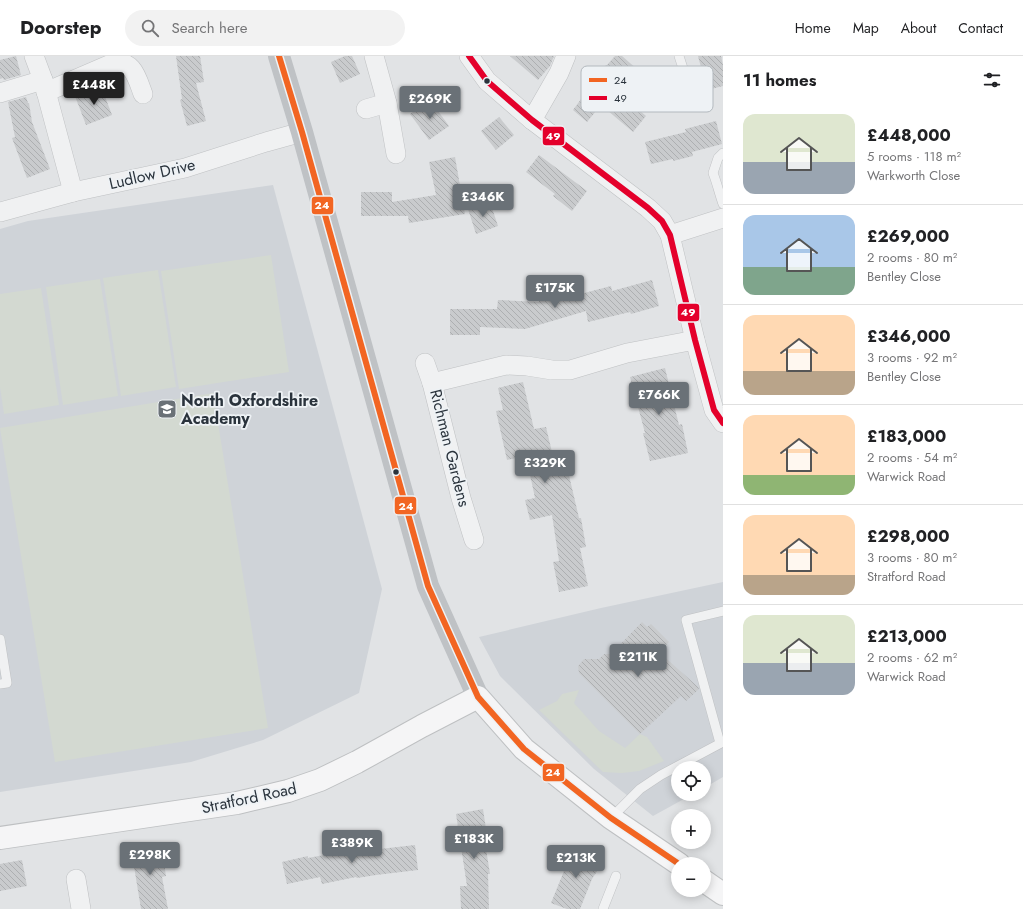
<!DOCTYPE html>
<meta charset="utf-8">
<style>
body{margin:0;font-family:Jost,sans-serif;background:#f2f2f2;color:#202124;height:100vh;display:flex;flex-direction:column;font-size:15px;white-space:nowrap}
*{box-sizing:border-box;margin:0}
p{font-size:13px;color:#757577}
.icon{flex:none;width:22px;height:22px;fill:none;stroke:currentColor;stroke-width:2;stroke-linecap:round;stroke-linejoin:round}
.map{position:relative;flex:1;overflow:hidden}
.panel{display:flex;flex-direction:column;background:#fff;width:300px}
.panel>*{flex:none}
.controls{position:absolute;left:671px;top:705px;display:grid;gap:8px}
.controls a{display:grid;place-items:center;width:40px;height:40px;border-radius:50%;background:#fff;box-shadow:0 2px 10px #0003;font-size:20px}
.price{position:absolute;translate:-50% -34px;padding:0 9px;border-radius:4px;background:#6a7177;color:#fff;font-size:13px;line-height:26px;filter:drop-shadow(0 1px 2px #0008)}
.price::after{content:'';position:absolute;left:50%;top:24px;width:12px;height:9px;margin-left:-6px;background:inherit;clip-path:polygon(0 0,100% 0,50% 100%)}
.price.on{background:#222;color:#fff}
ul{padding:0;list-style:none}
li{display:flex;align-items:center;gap:12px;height:100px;padding:0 20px}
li+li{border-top:1px solid #e0e0e0}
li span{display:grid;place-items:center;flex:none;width:112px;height:80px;border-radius:12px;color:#555}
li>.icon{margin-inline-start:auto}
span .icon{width:48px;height:48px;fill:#fffc;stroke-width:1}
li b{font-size:17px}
h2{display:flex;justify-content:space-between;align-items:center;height:48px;padding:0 20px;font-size:17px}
header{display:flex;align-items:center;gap:24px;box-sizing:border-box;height:56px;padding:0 20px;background:#fff;border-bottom:1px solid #e0e0e0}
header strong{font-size:19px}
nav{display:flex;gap:22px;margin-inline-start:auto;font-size:14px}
.search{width:280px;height:36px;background:#f2f2f2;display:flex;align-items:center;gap:10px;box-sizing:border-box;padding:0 14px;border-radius:22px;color:#757577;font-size:15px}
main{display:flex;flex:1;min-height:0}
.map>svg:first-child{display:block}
.built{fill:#cfd3d8}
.grass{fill:#d3d9d1}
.building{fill:url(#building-back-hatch)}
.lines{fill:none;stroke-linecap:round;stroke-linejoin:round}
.service-casing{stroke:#bfc1c3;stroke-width:10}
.minor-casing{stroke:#bfc1c3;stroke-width:20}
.primary-casing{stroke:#bec0c2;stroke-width:24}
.service{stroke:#f0f1f2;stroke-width:9}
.minor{stroke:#f0f1f2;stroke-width:19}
.secondary{stroke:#bfc2c5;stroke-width:22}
.primary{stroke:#f5f5f6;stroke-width:22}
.bus-1-casing{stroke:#eef2f5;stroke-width:9}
.bus-2-casing{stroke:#eef2f5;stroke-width:9}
.bus-1{stroke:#f26522;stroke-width:6}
.bus-2{stroke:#e4002b;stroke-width:6}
.bus-dot{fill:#2a333c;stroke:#eef2f5;stroke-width:1.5}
.labels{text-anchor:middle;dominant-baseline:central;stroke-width:3.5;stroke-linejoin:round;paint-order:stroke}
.street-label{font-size:16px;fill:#2a333c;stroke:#eef2f5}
.poi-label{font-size:16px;font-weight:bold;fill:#2a333c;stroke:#eef2f5;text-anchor:start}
.key{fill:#eef2f5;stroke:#b3b9be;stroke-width:1}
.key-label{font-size:11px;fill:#2a333c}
.line-badge{stroke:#eef2f5;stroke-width:1.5}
.badge-label{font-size:11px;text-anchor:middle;font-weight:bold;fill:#fff}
</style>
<header>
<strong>Doorstep</strong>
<div class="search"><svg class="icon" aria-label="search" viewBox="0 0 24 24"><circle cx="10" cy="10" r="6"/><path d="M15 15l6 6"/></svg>Search here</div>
<nav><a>Home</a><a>Map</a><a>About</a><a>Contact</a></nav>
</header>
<main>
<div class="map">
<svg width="723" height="853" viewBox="0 0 723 853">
<defs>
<pattern id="building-back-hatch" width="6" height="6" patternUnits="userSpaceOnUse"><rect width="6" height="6" fill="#c9cbcd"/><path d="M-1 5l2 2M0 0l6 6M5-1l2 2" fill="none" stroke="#adafb1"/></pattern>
</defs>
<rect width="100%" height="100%" fill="#e1e3e5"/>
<g class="built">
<path d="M273 129 382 533 359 637 263 684 191 706 0 736V173L28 165Z"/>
<path d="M723 526V721L704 732V712H678V738H693L653 760 594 713 500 620 479 581 601 552Z"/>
</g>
<g class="grass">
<path d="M271 199 289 316 179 333 161 215Z"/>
<path d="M158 214 176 331 121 340 103 222Z"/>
<path d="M100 223 118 340 63 349 46 231Z"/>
<path d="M41 232 59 349 4 358 0 331V238Z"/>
<path d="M213 337 268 672 55 706 0 372Z"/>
<path d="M579 634 574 647 599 675 625 692 640 678 647 681 664 705 639 715 622 717 603 716 539 654 557 645 562 638Z"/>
</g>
<g class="building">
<path d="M16 0 21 19 4 24 3 22 0 23V4Z"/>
<path d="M176 0H200L204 26 196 27 206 65 187 70 180 44 182 43Z"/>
<path d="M345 0H352L360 18 340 27 331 6Z"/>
<path d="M510 0H554L550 10 538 24Z"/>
<path d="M615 0H622L638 14 619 37 646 60 633 76 601 49 587 66 573 54 606 9H607Z"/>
<path d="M698 0H721L723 9V30L707 34Z"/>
<path d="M101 30 112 59 86 69 75 40Z"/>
<path d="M26 41 28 47H29L32 66 50 113 27 122 12 82 15 81 8 46Z"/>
<path d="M430 44 449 70 429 84 410 58Z"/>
<path d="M499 61 514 79 496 94 481 75Z"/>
<path d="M716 65 722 88 692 96 693 100 673 105V103L651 108 645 86 686 76 685 73Z"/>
<path d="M539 99 587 135 572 155 553 140 555 138 526 116Z"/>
<path d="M455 101 465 158 409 167 408 160H361V136H392V146L436 139 429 106Z"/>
<path d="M490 146 498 170 476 178 468 153Z"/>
<path d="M652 224 659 250 631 258 630 256 588 266 586 255 525 273 480 271V279H450V253H497L498 244 539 246 538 239 566 232 569 241 611 230 612 235Z"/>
<path d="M665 312 679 369 682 368 688 397 650 405 643 377H645L630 321Z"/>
<path d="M523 326 534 373 546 371 557 417 568 415 579 462H581L586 491 580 492 588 530 559 536 553 506 559 505 552 459 530 464 525 444 535 442 526 400 507 404 496 355 503 354 498 332Z"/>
<path d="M642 566 647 571 651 568 669 586 659 596 698 631 699 633 686 645 681 640 640 678 579 617 578 610 584 603H599L604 598H611Z"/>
<path d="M483 753 486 773 483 774 490 818H488L489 853H461L460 830H467L456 758Z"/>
<path d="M161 787 166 820 162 821 168 853H141L131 792Z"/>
<path d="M415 789 418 814 376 819 357 822 356 821 322 828 320 821 287 828 282 806 308 800V802L345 795V796L380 790V793Z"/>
<path d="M574 789 603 806 592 823 580 853H567L551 847 566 810 563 808Z"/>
<path d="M22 804 27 830 0 835V808Z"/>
</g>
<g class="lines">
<defs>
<g id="service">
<path d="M679 0 690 34"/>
<path d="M723 97 718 102 713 117C717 127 719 137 723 148"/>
<path d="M0 583 7 627 0 628"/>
<path d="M720 687 686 564 723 555"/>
<path d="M611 762 640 733 661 719 723 686"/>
<path d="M603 853 616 820"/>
</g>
<g id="minor">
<path d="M34 0 43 24 73 136"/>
<path d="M374 0 387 47 396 98"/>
<path d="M469 0 487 25 532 64 648 152 662 165 670 179 695 284 714 354 723 367"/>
<path d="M46 36 111 8C133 2 137 22 143 38"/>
<path d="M0 37 43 24"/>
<path d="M366 53 387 47"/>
<path d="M532 64 559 17 566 0"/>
<path d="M0 156 73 136 185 112 266 86 302 76"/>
<path d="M670 179 723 162"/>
<path d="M425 307 432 327"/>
<path d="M474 484 461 442 432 327 506 309 527 310 552 314H570L627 297 695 284"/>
<path d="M76 823 81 853"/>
</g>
<g id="primary">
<path d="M0 782 237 747 288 735 320 724 357 706 422 670 478 641 524 693 611 762 679 808"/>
<path d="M704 825 723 838"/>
</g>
</defs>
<use href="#service" class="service-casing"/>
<use href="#minor" class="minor-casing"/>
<use href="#primary" class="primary-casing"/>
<use href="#service" class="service"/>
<use href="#minor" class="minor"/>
<path class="secondary" d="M279 0 302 76 428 530 478 641"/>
<use href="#primary" class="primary"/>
<defs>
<path id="bus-1" d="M279 0 302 76 428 530 478 641 524 693 611 762 679 808"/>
<path id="bus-2" d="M469 0 487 25 532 64 648 152 662 165 670 179 695 284 714 354 723 367"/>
</defs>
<use href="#bus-1" class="bus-1-casing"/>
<use href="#bus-2" class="bus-2-casing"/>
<use href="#bus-1" class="bus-1"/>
<use href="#bus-2" class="bus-2"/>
</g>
<defs>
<symbol id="school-square" viewBox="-11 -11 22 22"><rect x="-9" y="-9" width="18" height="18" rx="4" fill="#6a7177" stroke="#eef2f5"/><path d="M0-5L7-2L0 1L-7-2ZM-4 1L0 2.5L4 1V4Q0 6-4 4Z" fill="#fff"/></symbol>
</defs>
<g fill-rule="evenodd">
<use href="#school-square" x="156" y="342" width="22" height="22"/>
</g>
<g class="bus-dot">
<circle cx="487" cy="25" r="3.5"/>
<circle cx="396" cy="416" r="3.5"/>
</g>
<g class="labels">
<g class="street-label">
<text transform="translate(152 118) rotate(-13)">Ludlow Drive</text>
<text transform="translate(450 392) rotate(76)">Richman Gardens</text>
<text transform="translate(249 742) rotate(-12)">Stratford Road</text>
</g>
<g class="poi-label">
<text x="181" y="344">North Oxfordshire<tspan x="181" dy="18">Academy</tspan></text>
</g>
</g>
<rect x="581" y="10" width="132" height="46" rx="6" class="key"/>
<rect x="589" y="22" width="18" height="4" fill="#f26522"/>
<rect x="589" y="40" width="18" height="4" fill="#e4002b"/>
<g class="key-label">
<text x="614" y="28">24</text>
<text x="614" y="46">49</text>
</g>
<g class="line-badge">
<rect x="542" y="70" width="23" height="20" rx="4" fill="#e4002b"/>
<rect x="311" y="140" width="23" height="19" rx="4" fill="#f26522"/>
<rect x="677" y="247" width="23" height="19" rx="4" fill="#e4002b"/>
<rect x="394" y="440" width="23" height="19" rx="4" fill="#f26522"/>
<rect x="542" y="707" width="23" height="19" rx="4" fill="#f26522"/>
</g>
<g class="badge-label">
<text x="553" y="84">49</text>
<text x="322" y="153">24</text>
<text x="688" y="260">49</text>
<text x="406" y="454">24</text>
<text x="553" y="720">24</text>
</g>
</svg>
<div class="controls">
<a><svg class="icon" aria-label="locate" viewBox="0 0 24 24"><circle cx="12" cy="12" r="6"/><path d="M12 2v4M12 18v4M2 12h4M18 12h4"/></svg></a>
<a>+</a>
<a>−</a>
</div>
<b class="price on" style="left:94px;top:50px">£448K</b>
<b class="price" style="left:430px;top:64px">£269K</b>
<b class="price" style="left:483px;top:162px">£346K</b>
<b class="price" style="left:555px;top:253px">£175K</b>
<b class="price" style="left:659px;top:360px">£766K</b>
<b class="price" style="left:545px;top:428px">£329K</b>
<b class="price" style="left:638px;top:622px">£211K</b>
<b class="price" style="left:474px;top:804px">£183K</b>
<b class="price" style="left:352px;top:808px">£389K</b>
<b class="price" style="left:150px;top:820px">£298K</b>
<b class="price" style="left:576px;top:823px">£213K</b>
</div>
<section class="panel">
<h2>11 homes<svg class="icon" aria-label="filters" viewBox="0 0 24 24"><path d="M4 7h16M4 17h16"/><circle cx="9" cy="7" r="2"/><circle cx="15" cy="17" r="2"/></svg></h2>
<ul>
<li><span style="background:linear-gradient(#dfe7d0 60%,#9aa5b1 0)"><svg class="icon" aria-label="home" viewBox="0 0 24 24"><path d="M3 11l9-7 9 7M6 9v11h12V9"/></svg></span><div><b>£448,000</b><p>5 rooms · 118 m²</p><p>Warkworth Close</p></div></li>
<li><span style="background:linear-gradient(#a9c7e8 65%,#7fa58c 0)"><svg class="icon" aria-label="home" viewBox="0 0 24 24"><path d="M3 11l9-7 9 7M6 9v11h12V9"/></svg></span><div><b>£269,000</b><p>2 rooms · 80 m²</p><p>Bentley Close</p></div></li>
<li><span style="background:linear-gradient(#ffd9b3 70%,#b9a48a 0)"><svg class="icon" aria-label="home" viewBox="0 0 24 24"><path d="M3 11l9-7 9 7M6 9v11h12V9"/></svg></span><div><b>£346,000</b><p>3 rooms · 92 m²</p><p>Bentley Close</p></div></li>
<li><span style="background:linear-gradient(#ffd9b3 75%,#8fb573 0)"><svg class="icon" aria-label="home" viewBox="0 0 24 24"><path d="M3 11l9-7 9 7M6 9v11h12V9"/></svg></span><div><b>£183,000</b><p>2 rooms · 54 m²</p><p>Warwick Road</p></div></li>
<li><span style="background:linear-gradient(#ffd9b3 75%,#b9a48a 0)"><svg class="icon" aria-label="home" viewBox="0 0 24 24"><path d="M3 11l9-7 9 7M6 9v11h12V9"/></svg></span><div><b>£298,000</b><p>3 rooms · 80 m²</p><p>Stratford Road</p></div></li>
<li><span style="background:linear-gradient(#dfe7d0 60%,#9aa5b1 0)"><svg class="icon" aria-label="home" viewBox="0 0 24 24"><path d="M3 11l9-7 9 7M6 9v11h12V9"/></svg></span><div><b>£213,000</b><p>2 rooms · 62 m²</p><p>Warwick Road</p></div></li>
</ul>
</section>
</main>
